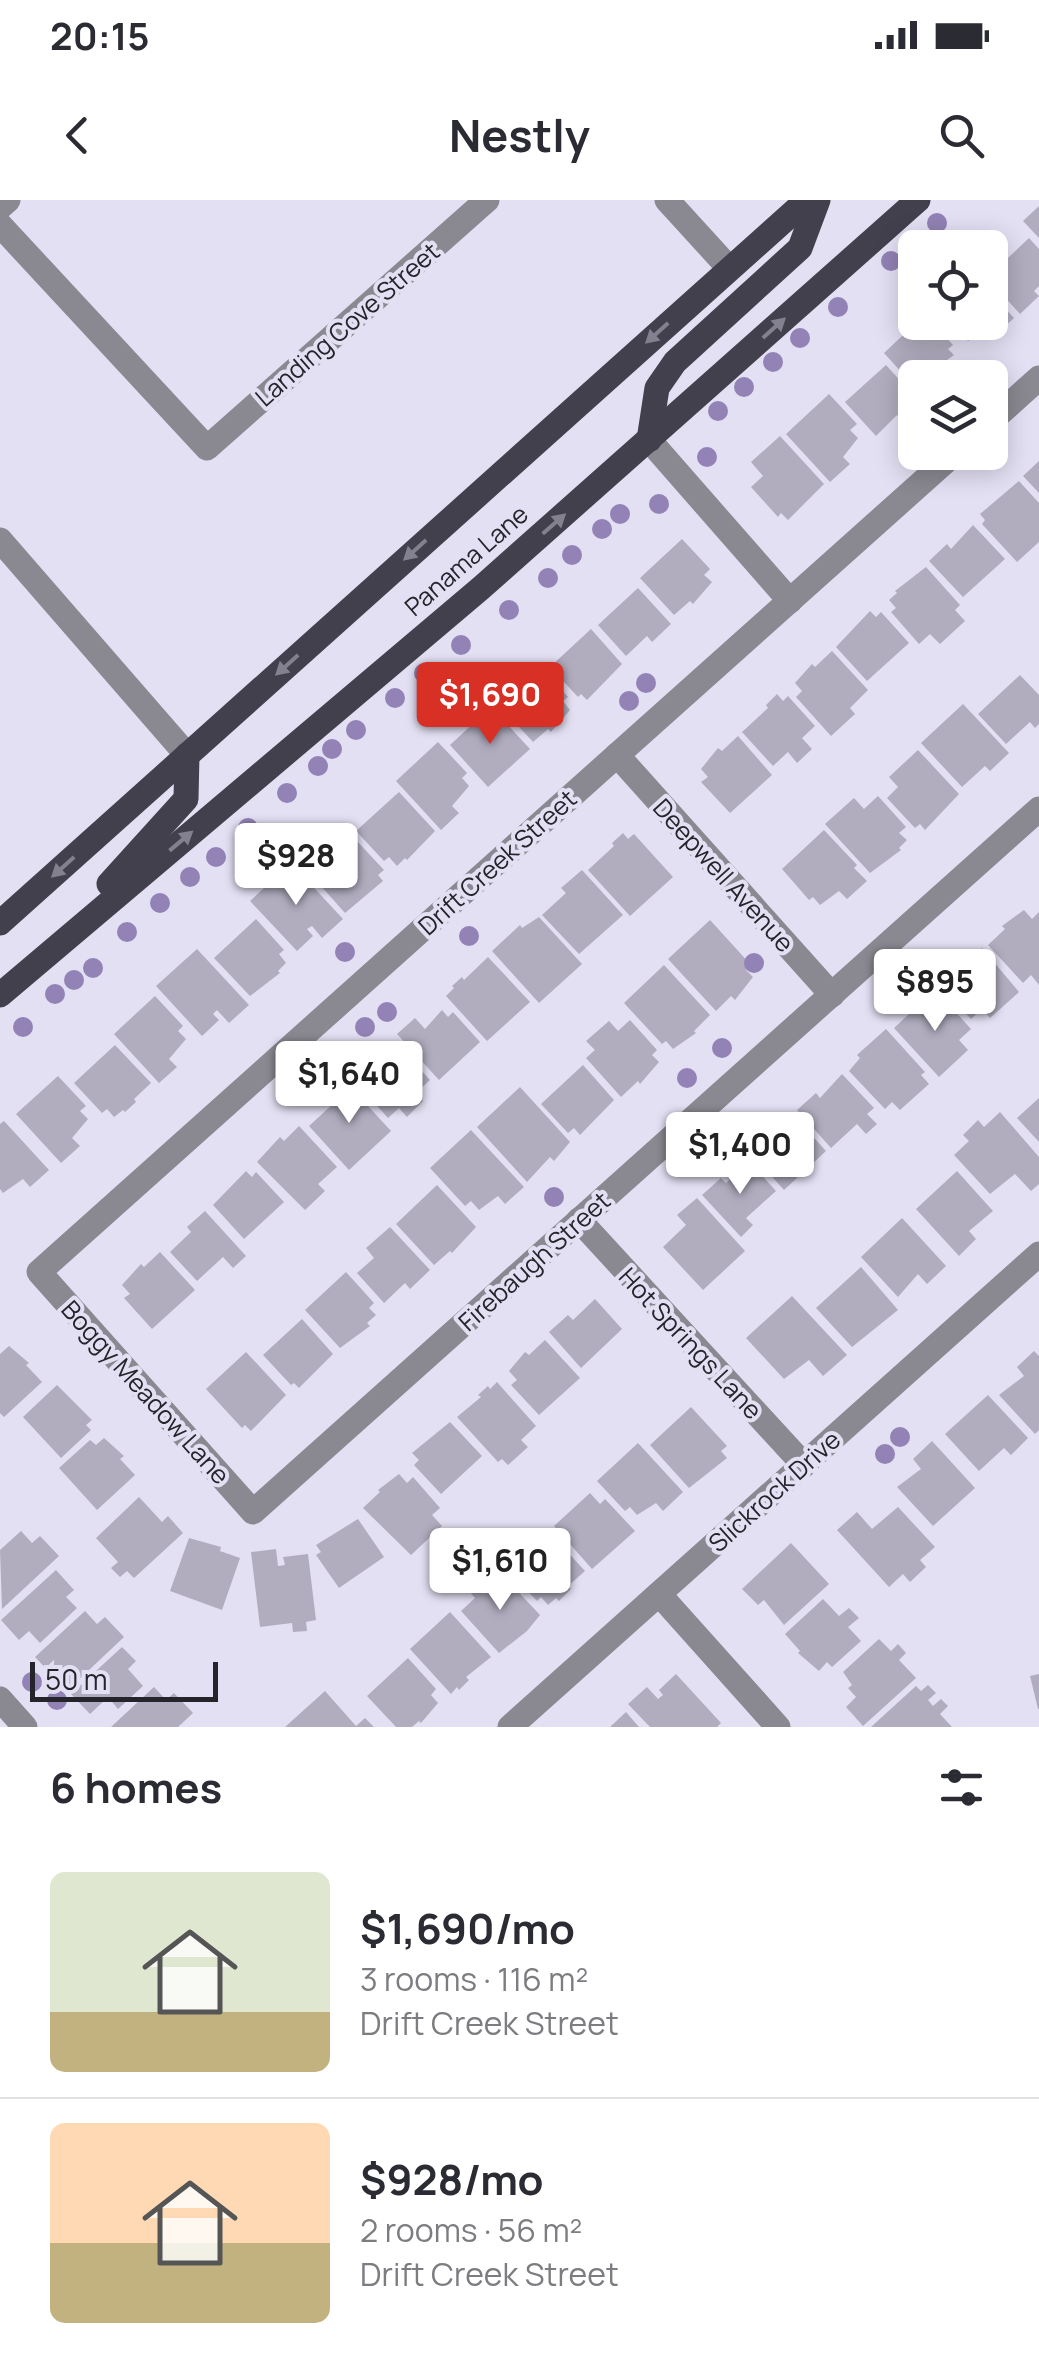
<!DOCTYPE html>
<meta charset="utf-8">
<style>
body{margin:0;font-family:Manrope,sans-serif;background:#f2f2f3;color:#2b2b33;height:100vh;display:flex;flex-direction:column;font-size:38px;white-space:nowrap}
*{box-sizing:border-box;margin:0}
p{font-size:32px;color:#7c7c81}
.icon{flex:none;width:55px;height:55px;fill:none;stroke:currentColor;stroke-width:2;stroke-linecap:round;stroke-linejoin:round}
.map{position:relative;height:1527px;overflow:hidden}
.details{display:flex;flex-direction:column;background:#fff;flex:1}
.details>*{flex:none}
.controls{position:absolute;left:898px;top:30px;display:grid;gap:20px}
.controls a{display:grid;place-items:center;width:110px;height:110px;border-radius:15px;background:#fff;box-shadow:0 5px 25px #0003;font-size:50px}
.scale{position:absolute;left:30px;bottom:25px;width:188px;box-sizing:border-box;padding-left:10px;border:5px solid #25242b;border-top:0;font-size:28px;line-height:35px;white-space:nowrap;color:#25242b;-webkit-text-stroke:8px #e4e0f4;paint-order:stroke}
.price{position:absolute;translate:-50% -85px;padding:0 22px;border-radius:10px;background:#fff;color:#222;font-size:32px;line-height:65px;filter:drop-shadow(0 2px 5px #0008)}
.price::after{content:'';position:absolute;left:50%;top:60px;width:30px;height:22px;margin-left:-15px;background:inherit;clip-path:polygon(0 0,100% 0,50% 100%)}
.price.selected{background:#d93025;color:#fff}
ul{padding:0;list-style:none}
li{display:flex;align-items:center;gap:30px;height:250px;padding:0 50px}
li+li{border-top:2px solid #e1e1e2}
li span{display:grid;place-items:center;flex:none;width:280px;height:200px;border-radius:15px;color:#555}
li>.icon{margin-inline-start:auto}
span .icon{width:120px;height:120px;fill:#fffc;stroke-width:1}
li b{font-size:42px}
h2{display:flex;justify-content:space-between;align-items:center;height:120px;padding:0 50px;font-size:42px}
.status{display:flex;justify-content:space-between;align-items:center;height:70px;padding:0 50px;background:#fff;direction:ltr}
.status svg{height:28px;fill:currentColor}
header{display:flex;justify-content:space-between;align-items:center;height:130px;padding:0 50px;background:#fff;font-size:45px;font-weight:700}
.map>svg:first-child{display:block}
.building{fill:#b1adbf}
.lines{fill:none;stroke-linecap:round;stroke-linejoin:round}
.minor{stroke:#8a8991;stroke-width:25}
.major{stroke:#43404e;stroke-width:25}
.tree{fill:#9282b5}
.oneway{fill:#838090}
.labels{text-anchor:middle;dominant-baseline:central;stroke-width:8;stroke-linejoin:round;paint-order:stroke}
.street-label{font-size:25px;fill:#25242b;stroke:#e4e0f4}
</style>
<div class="status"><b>20:15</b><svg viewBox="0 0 49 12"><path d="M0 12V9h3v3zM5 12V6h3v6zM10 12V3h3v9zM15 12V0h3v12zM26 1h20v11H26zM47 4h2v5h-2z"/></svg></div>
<header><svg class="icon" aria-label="back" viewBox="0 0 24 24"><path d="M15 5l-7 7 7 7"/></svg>Nestly<svg class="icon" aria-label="search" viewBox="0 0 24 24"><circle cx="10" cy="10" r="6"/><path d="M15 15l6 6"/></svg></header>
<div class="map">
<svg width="1039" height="1527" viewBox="0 0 1039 1527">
<rect width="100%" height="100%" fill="#e4e0f4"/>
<g class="building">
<path d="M1039 6V38L1023 21Z"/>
<path d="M1029 38 1039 49V86L1034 91 1039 96 1020 114 990 81V75Z"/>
<path d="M990 92 1014 118 994 136 987 128 968 141 960 133 957 137 943 122H990Z"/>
<path d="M917 122H933L953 145 948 149 954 155 933 170 940 178H915V187L884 153Z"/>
<path d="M886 165 915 197V205L900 219 897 215 876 236 845 202Z"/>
<path d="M829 194 857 224 850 230 858 238 843 257 850 264 830 282 786 234Z"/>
<path d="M780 236 824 284 788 320 781 313 778 317 751 287 763 276 751 262Z"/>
<path d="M1039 261V293L1023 276Z"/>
<path d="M1019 281 1039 303V342L1017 362 982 324 985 320 980 314Z"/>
<path d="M973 325 1005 359 963 397 929 361 947 344 951 349Z"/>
<path d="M682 339 710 369 704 375 712 382 693 404 690 401 674 415 640 378Z"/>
<path d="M926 367 960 405 955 410 965 421 940 444 930 434 919 444 891 412 896 408 889 400 897 393 895 391Z"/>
<path d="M638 388 671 424 652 442 647 436 626 456 598 425Z"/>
<path d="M870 411 876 417 881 412 909 443 867 481 836 447Z"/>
<path d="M591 429 622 464 587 500 581 494 578 497 550 467Z"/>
<path d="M832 451 868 490 850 508 855 514 831 536 796 497 802 491 795 483 812 464 815 467Z"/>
<path d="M539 464 568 497 563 501 570 510 551 532 548 529 533 542 497 503Z"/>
<path d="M1020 475 1039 495V524L1035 528 1030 522 1006 544 978 514Z"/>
<path d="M777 494 783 501 788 496 815 526 802 538 812 549 797 563 788 552 773 566 742 532 768 508 766 505Z"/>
<path d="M963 504 1009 553 990 571 985 566 962 587 921 543Z"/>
<path d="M491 507 530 549 488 587 450 545Z"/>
<path d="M738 536 772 575 730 613 701 582 708 577 701 569 718 548 722 551Z"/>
<path d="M438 542 467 573 462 578 469 586 452 606 459 613 441 630 396 581Z"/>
<path d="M918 550 959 594 925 630 920 624 915 628 887 598 898 587 889 577Z"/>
<path d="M399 592 435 631 407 660 405 658 397 666 389 657 384 661 356 631Z"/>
<path d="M878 596 906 627 899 633 907 640 899 648 901 650 870 673 825 624 854 598 864 609Z"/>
<path d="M824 630 857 665 854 668 867 681 847 699 839 691 820 705 813 697 809 700 782 669Z"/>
<path d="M623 633 628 639 634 634 673 677 630 716 588 670 614 646 612 643Z"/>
<path d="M355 639 384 670 378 675 383 681 345 713 313 677Z"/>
<path d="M291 663 343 719 322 738 312 726 307 729 313 736 297 751 250 701Z"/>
<path d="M582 670 623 715 579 754 542 715 566 693 561 688Z"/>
<path d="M1024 710 1032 719 1039 712V785L1031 775 1023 783 988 745 1005 729 1002 726Z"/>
<path d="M539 717 582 764 539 803 492 751 520 725 522 728Z"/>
<path d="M256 719 284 750 279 754 286 763 278 771 280 773 250 796 214 758Z"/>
<path d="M710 720 751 765 746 770 753 777 735 800 731 796 716 811 668 759Z"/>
<path d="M982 748 1019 792 990 818 982 809 971 819 944 790 949 786 943 779Z"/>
<path d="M197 749 249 805 229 823 217 810 213 814 219 820 202 836 156 786Z"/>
<path d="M488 757 530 802 487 841 446 796 454 788 452 786 462 777 464 780Z"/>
<path d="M664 765 710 815 694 831 696 833 673 849 666 841 662 844 624 803Z"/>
<path d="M930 795 938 804 944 799 971 829 959 840 968 850 939 877 894 828 909 814 907 811Z"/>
<path d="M155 796 183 826 178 831 186 839 169 859 177 867 159 883 114 834Z"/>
<path d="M442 810 448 817 453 812 480 842 439 880 397 834 415 818 425 829Z"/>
<path d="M630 820 657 850 652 855 659 862 640 884 638 881 621 897 586 858 595 850 586 841 609 821 618 831Z"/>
<path d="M886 829 925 872 921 875 929 884 900 910 892 902 885 909 849 871 860 858 857 855Z"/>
<path d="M395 842 430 880 416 893 423 901 407 917 399 908 388 918 361 888 367 883 360 876 369 868 365 864 374 855 378 859Z"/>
<path d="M115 845 151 883 134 899 136 902 125 912 123 910 114 917 107 909 102 913 74 883Z"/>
<path d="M583 865 614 900 580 935 574 928 568 933 541 904Z"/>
<path d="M842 874 874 908 867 914 877 924 866 934 857 924 831 948 797 910 816 893 820 898Z"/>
<path d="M58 876 86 906 80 911 88 919 72 938 80 946 61 963 16 914Z"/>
<path d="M345 881 391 931 349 970 309 926 333 904 327 897Z"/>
<path d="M520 887 570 942 554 961 550 957 527 982 477 927Z"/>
<path d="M1039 898V942L1017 918Z"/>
<path d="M1000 912 1039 957V984L1031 991 1015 974 990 994 954 955 969 941 963 935 978 920 984 927Z"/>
<path d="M795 917 826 951 784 990 756 959 760 955 756 950Z"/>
<path d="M4 921 49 970 30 987 23 979 3 993 0 989V924Z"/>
<path d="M299 926 337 967 318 984 325 991 305 1010 257 962 280 937 284 941Z"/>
<path d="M471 930 524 987 505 1004 498 996 479 1010 471 1001 465 1006 430 968Z"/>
<path d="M749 961 776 991 746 1018 753 1025 741 1037 702 995 721 978 726 983Z"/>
<path d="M246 971 252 977 256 972 284 1002 244 1039 213 1005Z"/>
<path d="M957 971 993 1011 969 1031 976 1039 959 1056 916 1009Z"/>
<path d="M437 985 476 1027 452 1053 450 1051 434 1065 396 1024Z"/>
<path d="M697 998 745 1051 703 1090 663 1047 686 1025 677 1015Z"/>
<path d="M205 1011 246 1056 233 1068 223 1057 197 1081 170 1052 191 1032 187 1027Z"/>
<path d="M902 1018 946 1066 927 1084 918 1074 898 1097 861 1057Z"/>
<path d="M390 1027 430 1070 410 1089 405 1083 384 1103 357 1073 374 1058 366 1048Z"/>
<path d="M160 1052 195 1090 152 1129 124 1098 130 1094 122 1085 141 1064 144 1067Z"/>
<path d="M861 1067 898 1110 852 1147 816 1108Z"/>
<path d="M346 1072 374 1103 369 1108 376 1115 367 1123 370 1126 340 1148 305 1110Z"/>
<path d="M792 1096 847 1155 823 1176 809 1160 784 1179 746 1138Z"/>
<path d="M595 1099 622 1129 581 1168 549 1132 568 1115 573 1120Z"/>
<path d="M302 1119 333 1154 299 1188 294 1183 291 1185 263 1155Z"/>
<path d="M545 1140 580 1178 539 1215 511 1185 517 1180 509 1171 525 1152 529 1155Z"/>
<path d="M9 1146 29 1163 26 1165 42 1182 4 1217 0 1213V1154Z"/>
<path d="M1034 1151 1039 1156V1230L1035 1234 999 1195 1024 1176 1017 1167Z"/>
<path d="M246 1152 286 1195 251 1231 245 1225 242 1228 206 1189Z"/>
<path d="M497 1182 536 1226 521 1240 528 1247 508 1265 502 1259 498 1262 457 1217 481 1197 478 1195 488 1186 490 1189Z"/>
<path d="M57 1185 92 1220 86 1225 91 1230 61 1258 23 1217Z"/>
<path d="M988 1195 1028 1238 1011 1255 1004 1248 979 1271 945 1234Z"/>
<path d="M691 1207 727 1246 721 1251 727 1258 689 1288 650 1245Z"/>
<path d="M450 1222 482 1256 441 1294 414 1265 419 1260 412 1253Z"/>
<path d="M104 1238 124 1256 120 1259 135 1275 97 1310 59 1268 90 1240 96 1245Z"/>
<path d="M932 1241 975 1288 933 1326 897 1287 921 1269 913 1259Z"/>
<path d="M638 1243 683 1292 663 1311 656 1303 637 1315 630 1307 625 1311 597 1281Z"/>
<path d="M399 1274 407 1283 413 1277 440 1308 432 1315 442 1326 411 1355 363 1308 380 1292 378 1290Z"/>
<path d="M590 1293 600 1304 605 1299 635 1331 592 1369 554 1326Z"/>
<path d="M139 1297 162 1322 168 1316 183 1333 134 1378 127 1371 120 1377 111 1368 118 1362 96 1338Z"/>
<path d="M898 1307 935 1347 920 1360 926 1367 910 1382 903 1374 889 1387 837 1330 857 1312 872 1329Z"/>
<path d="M358 1319 384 1357 339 1388 316 1355 321 1352 316 1345Z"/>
<path d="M21 1331 32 1343 40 1336 59 1356 2 1409 0 1350Z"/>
<path d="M549 1332 585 1371 568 1386 571 1389 559 1401 556 1398 548 1405 541 1397 537 1401 508 1370Z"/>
<path d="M189 1338 221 1347 220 1351 240 1358 222 1410 170 1391Z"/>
<path d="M791 1343 829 1384 784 1425 764 1400 758 1405 742 1389Z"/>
<path d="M276 1349 278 1366 285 1365 283 1357 308 1354 316 1420 306 1422 307 1431 293 1432 292 1423 260 1427 251 1352Z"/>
<path d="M56 1370 74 1390 66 1397 77 1408 40 1443 29 1431 19 1440 1 1420Z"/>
<path d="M499 1377 506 1385 509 1382 540 1415 527 1431 499 1453 461 1411 475 1398 470 1392 482 1380 488 1387Z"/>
<path d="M823 1399 839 1416 849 1408 859 1418 848 1427 861 1441 832 1467 827 1462 819 1471 798 1453 800 1451 785 1434Z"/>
<path d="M85 1411 97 1424 105 1417 124 1437 71 1487 58 1472 53 1476 35 1457Z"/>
<path d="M450 1412 491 1457 466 1477 469 1480 459 1490 457 1487 451 1494 410 1449Z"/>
<path d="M879 1439 891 1451 898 1444 906 1453 899 1460 916 1478 863 1526 846 1507 856 1497 848 1488 852 1485 843 1472Z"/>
<path d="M122 1447 136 1461 128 1469 143 1486 118 1509 108 1497 90 1514 71 1494Z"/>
<path d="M408 1458 436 1489 431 1495 438 1503 421 1523 419 1521 412 1527H396L367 1496Z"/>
<path d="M676 1474 721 1523 717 1527H650L628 1504 647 1487 658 1499 663 1495 659 1490Z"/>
<path d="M1039 1474V1509H1038L1030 1476Z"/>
<path d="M928 1485 936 1493 928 1500 933 1506 941 1499 948 1506 940 1514 952 1527H871L916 1486 921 1491Z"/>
<path d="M154 1487 166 1500 174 1493 193 1513 178 1527H111Z"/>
<path d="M325 1491 356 1526 365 1518 374 1527H285Z"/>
<path d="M626 1512 639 1527H610Z"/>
</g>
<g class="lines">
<g class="minor">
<path d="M667 0 729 68"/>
<path d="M0 7 8 0"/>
<path d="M0 25 207 248 487 0"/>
<path d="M990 222 1039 178"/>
<path d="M649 240 790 401"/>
<path d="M956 252 39 1072 253 1312 1039 609"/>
<path d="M0 340 187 555"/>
<path d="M617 555 832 795"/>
<path d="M579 1020 804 1265"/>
<path d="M659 1394 778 1527"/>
<path d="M0 1499 25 1527"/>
<path d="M510 1527 1039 1054"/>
</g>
<g class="major">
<path d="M649 240 657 188 675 162 800 48 818 0"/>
<path d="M109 684 186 599 187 555"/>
<path d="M0 723 807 0"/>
<path d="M0 795 481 388 918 0"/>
</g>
</g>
<g class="tree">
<circle cx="937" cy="23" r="10"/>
<circle cx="891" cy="61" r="10"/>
<circle cx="838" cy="107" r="10"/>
<circle cx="800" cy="138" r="10"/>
<circle cx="773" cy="162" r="10"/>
<circle cx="744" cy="187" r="10"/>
<circle cx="718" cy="211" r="10"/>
<circle cx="707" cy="257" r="10"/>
<circle cx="659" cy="304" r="10"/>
<circle cx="620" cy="314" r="10"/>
<circle cx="602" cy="329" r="10"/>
<circle cx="572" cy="355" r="10"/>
<circle cx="548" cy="378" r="10"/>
<circle cx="509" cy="410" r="10"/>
<circle cx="461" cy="445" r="10"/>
<circle cx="424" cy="473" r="10"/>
<circle cx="646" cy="483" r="10"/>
<circle cx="395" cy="498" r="10"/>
<circle cx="629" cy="501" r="10"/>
<circle cx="356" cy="530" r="10"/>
<circle cx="332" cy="549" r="10"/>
<circle cx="318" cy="566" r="10"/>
<circle cx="287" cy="593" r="10"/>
<circle cx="248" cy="628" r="10"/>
<circle cx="216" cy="657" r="10"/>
<circle cx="190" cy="677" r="10"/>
<circle cx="160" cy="703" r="10"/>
<circle cx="127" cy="732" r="10"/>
<circle cx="469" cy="736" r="10"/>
<circle cx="345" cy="752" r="10"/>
<circle cx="754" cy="763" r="10"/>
<circle cx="93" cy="768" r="10"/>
<circle cx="74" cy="780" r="10"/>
<circle cx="55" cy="794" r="10"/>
<circle cx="387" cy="812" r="10"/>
<circle cx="23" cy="827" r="10"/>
<circle cx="365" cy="827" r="10"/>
<circle cx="722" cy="848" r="10"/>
<circle cx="687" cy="878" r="10"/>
<circle cx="554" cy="997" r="10"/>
<circle cx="900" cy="1237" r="10"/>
<circle cx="885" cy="1254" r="10"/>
<circle cx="32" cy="1482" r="10"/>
<circle cx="57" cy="1500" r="10"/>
</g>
<defs><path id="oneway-solid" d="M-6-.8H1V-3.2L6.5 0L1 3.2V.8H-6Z" transform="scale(2.5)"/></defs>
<g class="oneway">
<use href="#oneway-solid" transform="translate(774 128) rotate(-42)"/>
<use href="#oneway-solid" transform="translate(657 133) rotate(138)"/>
<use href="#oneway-solid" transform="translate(554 324) rotate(-41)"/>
<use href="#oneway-solid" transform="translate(415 350) rotate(138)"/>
<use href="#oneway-solid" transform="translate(287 465) rotate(138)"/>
<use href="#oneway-solid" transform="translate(181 641) rotate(-40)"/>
<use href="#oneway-solid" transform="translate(63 667) rotate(138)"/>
</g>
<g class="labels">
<g class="street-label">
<text transform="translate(347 124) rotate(-41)">Landing Cove Street</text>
<text transform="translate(466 360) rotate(-41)">Panama Lane</text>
<text transform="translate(497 662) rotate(-42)">Drift Creek Street</text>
<text transform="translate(724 675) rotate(48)">Deepwell Avenue</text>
<text transform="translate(534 1061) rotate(-42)">Firebaugh Street</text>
<text transform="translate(691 1143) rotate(47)">Hot Springs Lane</text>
<text transform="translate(146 1192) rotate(48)">Boggy Meadow Lane</text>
<text transform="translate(774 1291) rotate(-42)">Slickrock Drive</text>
</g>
</g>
</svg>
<div class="controls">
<a><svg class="icon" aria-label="locate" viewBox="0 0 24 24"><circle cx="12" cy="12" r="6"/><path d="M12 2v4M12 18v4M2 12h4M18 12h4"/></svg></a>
<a><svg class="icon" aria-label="layers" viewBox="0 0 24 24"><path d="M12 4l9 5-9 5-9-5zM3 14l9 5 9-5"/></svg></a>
</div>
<div class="scale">50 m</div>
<b class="price selected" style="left:490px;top:547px">$1,690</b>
<b class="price" style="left:296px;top:708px">$928</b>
<b class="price" style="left:935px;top:834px">$895</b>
<b class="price" style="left:349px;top:926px">$1,640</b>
<b class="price" style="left:740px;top:997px">$1,400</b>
<b class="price" style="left:500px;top:1413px">$1,610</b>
</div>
<section class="details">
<h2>6 homes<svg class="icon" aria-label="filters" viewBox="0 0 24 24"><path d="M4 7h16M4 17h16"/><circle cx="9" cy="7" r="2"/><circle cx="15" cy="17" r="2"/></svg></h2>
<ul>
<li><span style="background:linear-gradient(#dfe7d0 70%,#c2b280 0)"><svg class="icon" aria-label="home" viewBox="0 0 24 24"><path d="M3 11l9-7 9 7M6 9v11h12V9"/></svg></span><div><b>$1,690/mo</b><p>3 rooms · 116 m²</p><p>Drift Creek Street</p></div></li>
<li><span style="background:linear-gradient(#ffd9b3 60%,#c2b280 0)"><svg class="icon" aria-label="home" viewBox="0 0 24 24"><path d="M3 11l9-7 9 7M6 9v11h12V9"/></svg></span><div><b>$928/mo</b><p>2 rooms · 56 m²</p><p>Drift Creek Street</p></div></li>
</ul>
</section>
